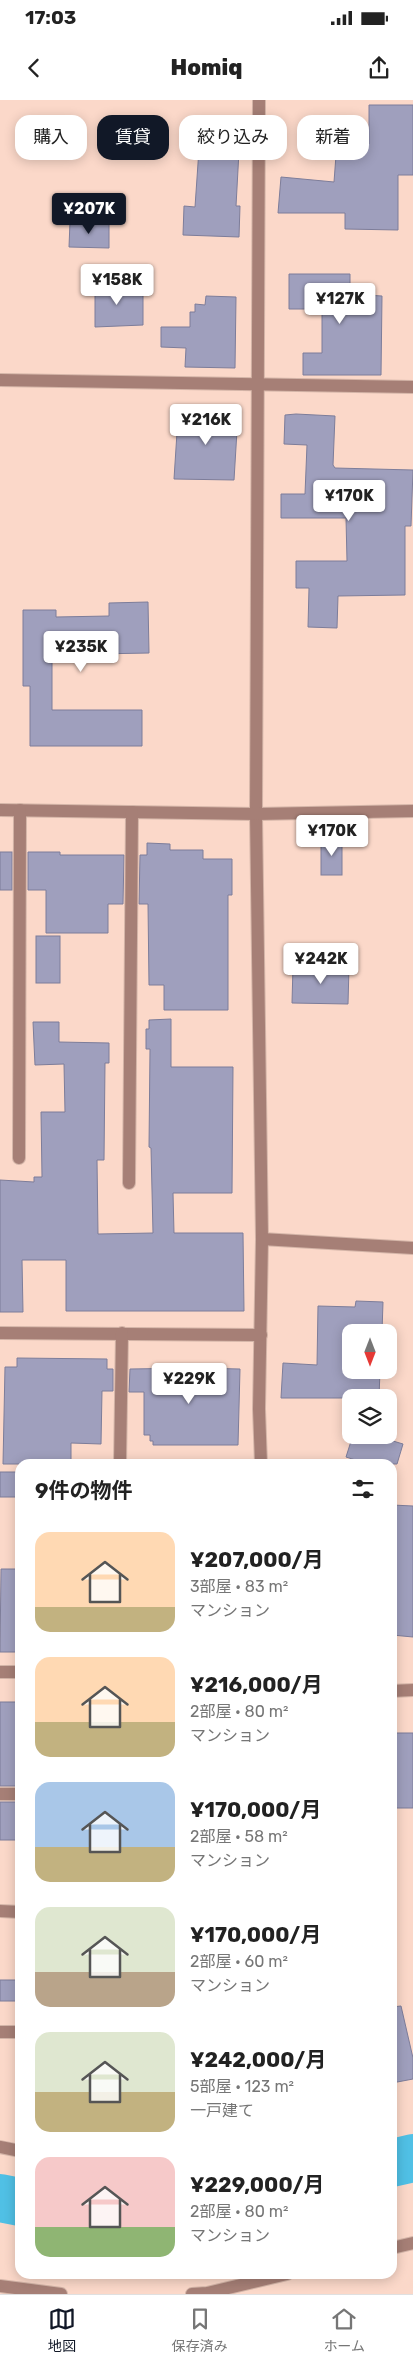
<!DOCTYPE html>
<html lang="ja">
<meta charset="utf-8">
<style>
body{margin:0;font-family:Rubik,"Noto Sans JP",sans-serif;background:#f6f6f6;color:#222;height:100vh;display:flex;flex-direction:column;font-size:19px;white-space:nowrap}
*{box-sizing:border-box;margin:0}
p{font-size:16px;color:#767676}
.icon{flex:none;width:28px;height:28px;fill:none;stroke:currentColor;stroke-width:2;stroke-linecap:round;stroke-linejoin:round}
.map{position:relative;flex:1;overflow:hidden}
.panel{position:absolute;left:15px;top:1359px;width:382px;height:820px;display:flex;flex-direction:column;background:#fff;border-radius:15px;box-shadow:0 2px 12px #0003}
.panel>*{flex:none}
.hud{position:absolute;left:15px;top:15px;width:384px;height:45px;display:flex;gap:10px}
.needle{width:32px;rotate:180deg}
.tools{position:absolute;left:342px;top:1224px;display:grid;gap:10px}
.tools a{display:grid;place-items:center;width:55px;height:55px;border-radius:10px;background:#fff;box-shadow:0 2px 12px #0003;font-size:25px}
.price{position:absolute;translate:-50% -42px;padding:0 11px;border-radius:5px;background:#fff;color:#222;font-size:16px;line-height:32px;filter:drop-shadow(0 1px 2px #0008)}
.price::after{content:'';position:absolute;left:50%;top:30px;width:15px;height:11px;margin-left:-8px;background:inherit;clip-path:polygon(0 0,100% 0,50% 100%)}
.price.active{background:#111827;color:#fff}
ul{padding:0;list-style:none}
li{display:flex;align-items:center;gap:15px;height:125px;padding:0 20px}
li span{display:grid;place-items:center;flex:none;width:140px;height:100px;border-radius:15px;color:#555}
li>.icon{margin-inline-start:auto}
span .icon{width:60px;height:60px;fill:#fffc;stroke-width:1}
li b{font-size:21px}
h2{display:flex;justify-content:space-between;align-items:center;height:60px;padding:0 20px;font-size:21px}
.pill{padding:0 18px;border-radius:15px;background:#fff;box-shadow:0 2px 12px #0003;font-size:18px;line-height:45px}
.pill.active{background:#111827;color:#fff}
.status{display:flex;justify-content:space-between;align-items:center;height:35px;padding:0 25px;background:#fff;direction:ltr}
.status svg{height:14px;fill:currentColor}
header{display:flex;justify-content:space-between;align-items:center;height:65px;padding:0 20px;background:#fff;font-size:22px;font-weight:800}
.tabs{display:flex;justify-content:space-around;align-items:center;height:70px;border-top:1px solid #e0e0e0;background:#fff;font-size:14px;color:#767676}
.tabs a{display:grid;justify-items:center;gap:2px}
.tabs .active{color:#111827}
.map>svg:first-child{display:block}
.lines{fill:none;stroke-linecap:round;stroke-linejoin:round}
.river{stroke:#50c0e5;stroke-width:48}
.building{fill:#9f9fbd;stroke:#7d7d9a}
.minor-casing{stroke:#d4b5a8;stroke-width:14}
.minor{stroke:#a67f76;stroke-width:12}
</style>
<div class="status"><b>17:03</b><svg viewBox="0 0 49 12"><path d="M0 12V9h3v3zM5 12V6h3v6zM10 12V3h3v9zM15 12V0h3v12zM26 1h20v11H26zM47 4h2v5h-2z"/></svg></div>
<header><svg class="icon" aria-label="back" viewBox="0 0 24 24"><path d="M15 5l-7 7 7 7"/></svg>Homiq<svg class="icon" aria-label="share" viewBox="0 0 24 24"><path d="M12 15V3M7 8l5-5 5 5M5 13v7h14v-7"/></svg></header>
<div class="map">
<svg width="413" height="2194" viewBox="0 0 413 2194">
<rect width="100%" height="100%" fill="#fbd8c9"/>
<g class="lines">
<g class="river">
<path d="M392 2063 413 2058"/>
<path d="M0 2098 20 2102"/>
</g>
</g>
<g class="building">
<path d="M369 5H413V75H398V130L345 129V113H278L281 77 334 82 337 42 369 44Z"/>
<path d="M199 49 239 51 236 106H240L239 137 183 135 184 106 195 107Z"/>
<path d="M70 122 109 123V148L69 147Z"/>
<path d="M289 174H350V194L382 196 381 275H303V253H322V209H289Z"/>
<path d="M95 179H115V192H143V225L95 227Z"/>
<path d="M206 196 236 197 235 268 185 267 186 248 161 247V227H190V212H195V204L205 205Z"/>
<path d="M186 310 238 314 234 380 174 379 178 317H185Z"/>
<path d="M296 314 335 316 333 365 335 368 413 370 411 426H405V495L338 496 337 528 308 527 309 488H296V461H347L346 418H281V394H305L307 345 284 344 285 315Z"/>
<path d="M148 502 149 553 96 554V559H52V610H142V646H30V586H23V510H56V517L109 516V503Z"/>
<rect x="321" y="739" width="21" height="36"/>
<path d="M147 743 170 744V750H203V759H232V795H228V910H164V885H149L148 804H139L140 755H147Z"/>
<rect x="0" y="752" width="12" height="38"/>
<path d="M28 752H60V755H124L123 804H108V833H46V790H28Z"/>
<rect x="36" y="836" width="24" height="47"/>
<path d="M293 866 349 867 348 904 292 903Z"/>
<path d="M171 919V967H233L232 1093H173L174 1133H243L244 1211H66V1160H22L23 1212H0V1080L34 1082V1077H42L41 1012H65L64 964 35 965 33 922H59V942L109 943V963H105L104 1060H97L98 1134 153 1133 151 1048 149 1047 150 949H146V929H149V920Z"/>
<path d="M356 1201 383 1202 382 1232H351V1270H380L379 1298H281L283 1263 317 1265 318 1206 355 1207Z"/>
<path d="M17 1258 107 1259V1269H113V1291H102L101 1344 71 1343V1364H3L5 1267H17Z"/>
<path d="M196 1268 240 1269 238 1345H153V1341H150V1335H144V1292H129L130 1269Z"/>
<path d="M353 1335H373L403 1344 397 1364H368L346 1357Z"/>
<rect x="0" y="1372" width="20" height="25"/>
<path d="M392 1405 413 1406V1537L392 1535Z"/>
<path d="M1 1469H20V1552H0Z"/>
<rect x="0" y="1602" width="20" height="84"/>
<rect x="392" y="1633" width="21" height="75"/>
<rect x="0" y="1702" width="20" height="38"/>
<rect x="0" y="1880" width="20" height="21"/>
<path d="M401 1906 413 1958V1979L392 1983V1907Z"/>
</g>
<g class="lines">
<defs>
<g id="minor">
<path d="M259 0 256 714 262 1139 259 1309 261 1364"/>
<path d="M0 280 413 287"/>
<path d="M0 710 256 714 413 711"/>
<path d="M19 1058 20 710"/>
<path d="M129 1083 132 712"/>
<path d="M262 1139 413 1148"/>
<path d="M0 1233 261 1235"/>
<path d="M120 1364 122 1233"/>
<path d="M0 1572H20"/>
<path d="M392 1591 413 1590"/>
<path d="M0 1694H20"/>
<path d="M0 1811 20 1812"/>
<path d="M0 1932H20"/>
<path d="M0 2047 20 2051"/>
<path d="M392 2148 413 2143"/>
<path d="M0 2186 61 2194"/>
<path d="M192 2194 207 2193 287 2174"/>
</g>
</defs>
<use href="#minor" class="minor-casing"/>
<use href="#minor" class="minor"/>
</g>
</svg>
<div class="tools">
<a><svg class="needle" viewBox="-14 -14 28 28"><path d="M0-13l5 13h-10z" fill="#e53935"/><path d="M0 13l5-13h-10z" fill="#767676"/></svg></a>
<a><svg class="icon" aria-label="layers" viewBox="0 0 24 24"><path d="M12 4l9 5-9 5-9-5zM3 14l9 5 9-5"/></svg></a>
</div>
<b class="price active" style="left:89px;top:135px">¥207K</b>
<b class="price" style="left:117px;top:206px">¥158K</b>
<b class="price" style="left:340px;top:225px">¥127K</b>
<b class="price" style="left:206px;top:346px">¥216K</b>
<b class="price" style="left:349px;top:422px">¥170K</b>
<b class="price" style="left:81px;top:573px">¥235K</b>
<b class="price" style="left:332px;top:757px">¥170K</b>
<b class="price" style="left:321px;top:885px">¥242K</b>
<b class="price" style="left:189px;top:1305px">¥229K</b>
<div class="hud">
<a class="pill">購入</a>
<a class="pill active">賃貸</a>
<a class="pill">絞り込み</a>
<a class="pill">新着</a>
</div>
<section class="panel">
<h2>9件の物件<svg class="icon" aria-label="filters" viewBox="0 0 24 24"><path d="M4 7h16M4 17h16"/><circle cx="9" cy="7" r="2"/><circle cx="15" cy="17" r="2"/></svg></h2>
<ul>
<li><span style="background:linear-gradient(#ffd9b3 75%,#c2b280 0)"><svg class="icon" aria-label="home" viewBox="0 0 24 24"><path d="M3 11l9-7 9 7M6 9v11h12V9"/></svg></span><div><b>¥207,000/月</b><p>3部屋 · 83 m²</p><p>マンション</p></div></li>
<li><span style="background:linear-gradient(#ffd9b3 65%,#c2b280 0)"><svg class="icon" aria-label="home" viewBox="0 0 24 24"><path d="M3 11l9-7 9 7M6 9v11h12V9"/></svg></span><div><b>¥216,000/月</b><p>2部屋 · 80 m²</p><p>マンション</p></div></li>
<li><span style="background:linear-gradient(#a9c7e8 65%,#c2b280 0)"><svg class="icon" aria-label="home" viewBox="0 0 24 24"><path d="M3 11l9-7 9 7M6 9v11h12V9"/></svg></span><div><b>¥170,000/月</b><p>2部屋 · 58 m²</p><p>マンション</p></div></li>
<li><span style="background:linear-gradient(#dfe7d0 65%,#b9a48a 0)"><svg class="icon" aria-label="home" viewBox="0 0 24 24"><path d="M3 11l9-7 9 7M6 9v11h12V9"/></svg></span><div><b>¥170,000/月</b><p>2部屋 · 60 m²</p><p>マンション</p></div></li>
<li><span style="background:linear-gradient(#dfe7d0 60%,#c2b280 0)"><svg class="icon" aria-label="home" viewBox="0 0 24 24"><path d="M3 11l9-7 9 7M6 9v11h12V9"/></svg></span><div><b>¥242,000/月</b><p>5部屋 · 123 m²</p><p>一戸建て</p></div></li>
<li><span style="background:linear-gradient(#f6c9c9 70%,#8fb573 0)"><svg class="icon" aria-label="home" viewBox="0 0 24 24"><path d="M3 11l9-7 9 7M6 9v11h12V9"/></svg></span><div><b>¥229,000/月</b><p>2部屋 · 80 m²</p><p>マンション</p></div></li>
</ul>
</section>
</div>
<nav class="tabs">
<a class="active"><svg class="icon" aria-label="map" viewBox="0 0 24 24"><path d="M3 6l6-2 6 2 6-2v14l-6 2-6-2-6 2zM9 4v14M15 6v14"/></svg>地図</a>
<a><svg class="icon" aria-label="saved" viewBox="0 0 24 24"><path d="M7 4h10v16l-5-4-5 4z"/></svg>保存済み</a>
<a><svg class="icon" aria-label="home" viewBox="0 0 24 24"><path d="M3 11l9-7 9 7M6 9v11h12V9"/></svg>ホーム</a>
</nav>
